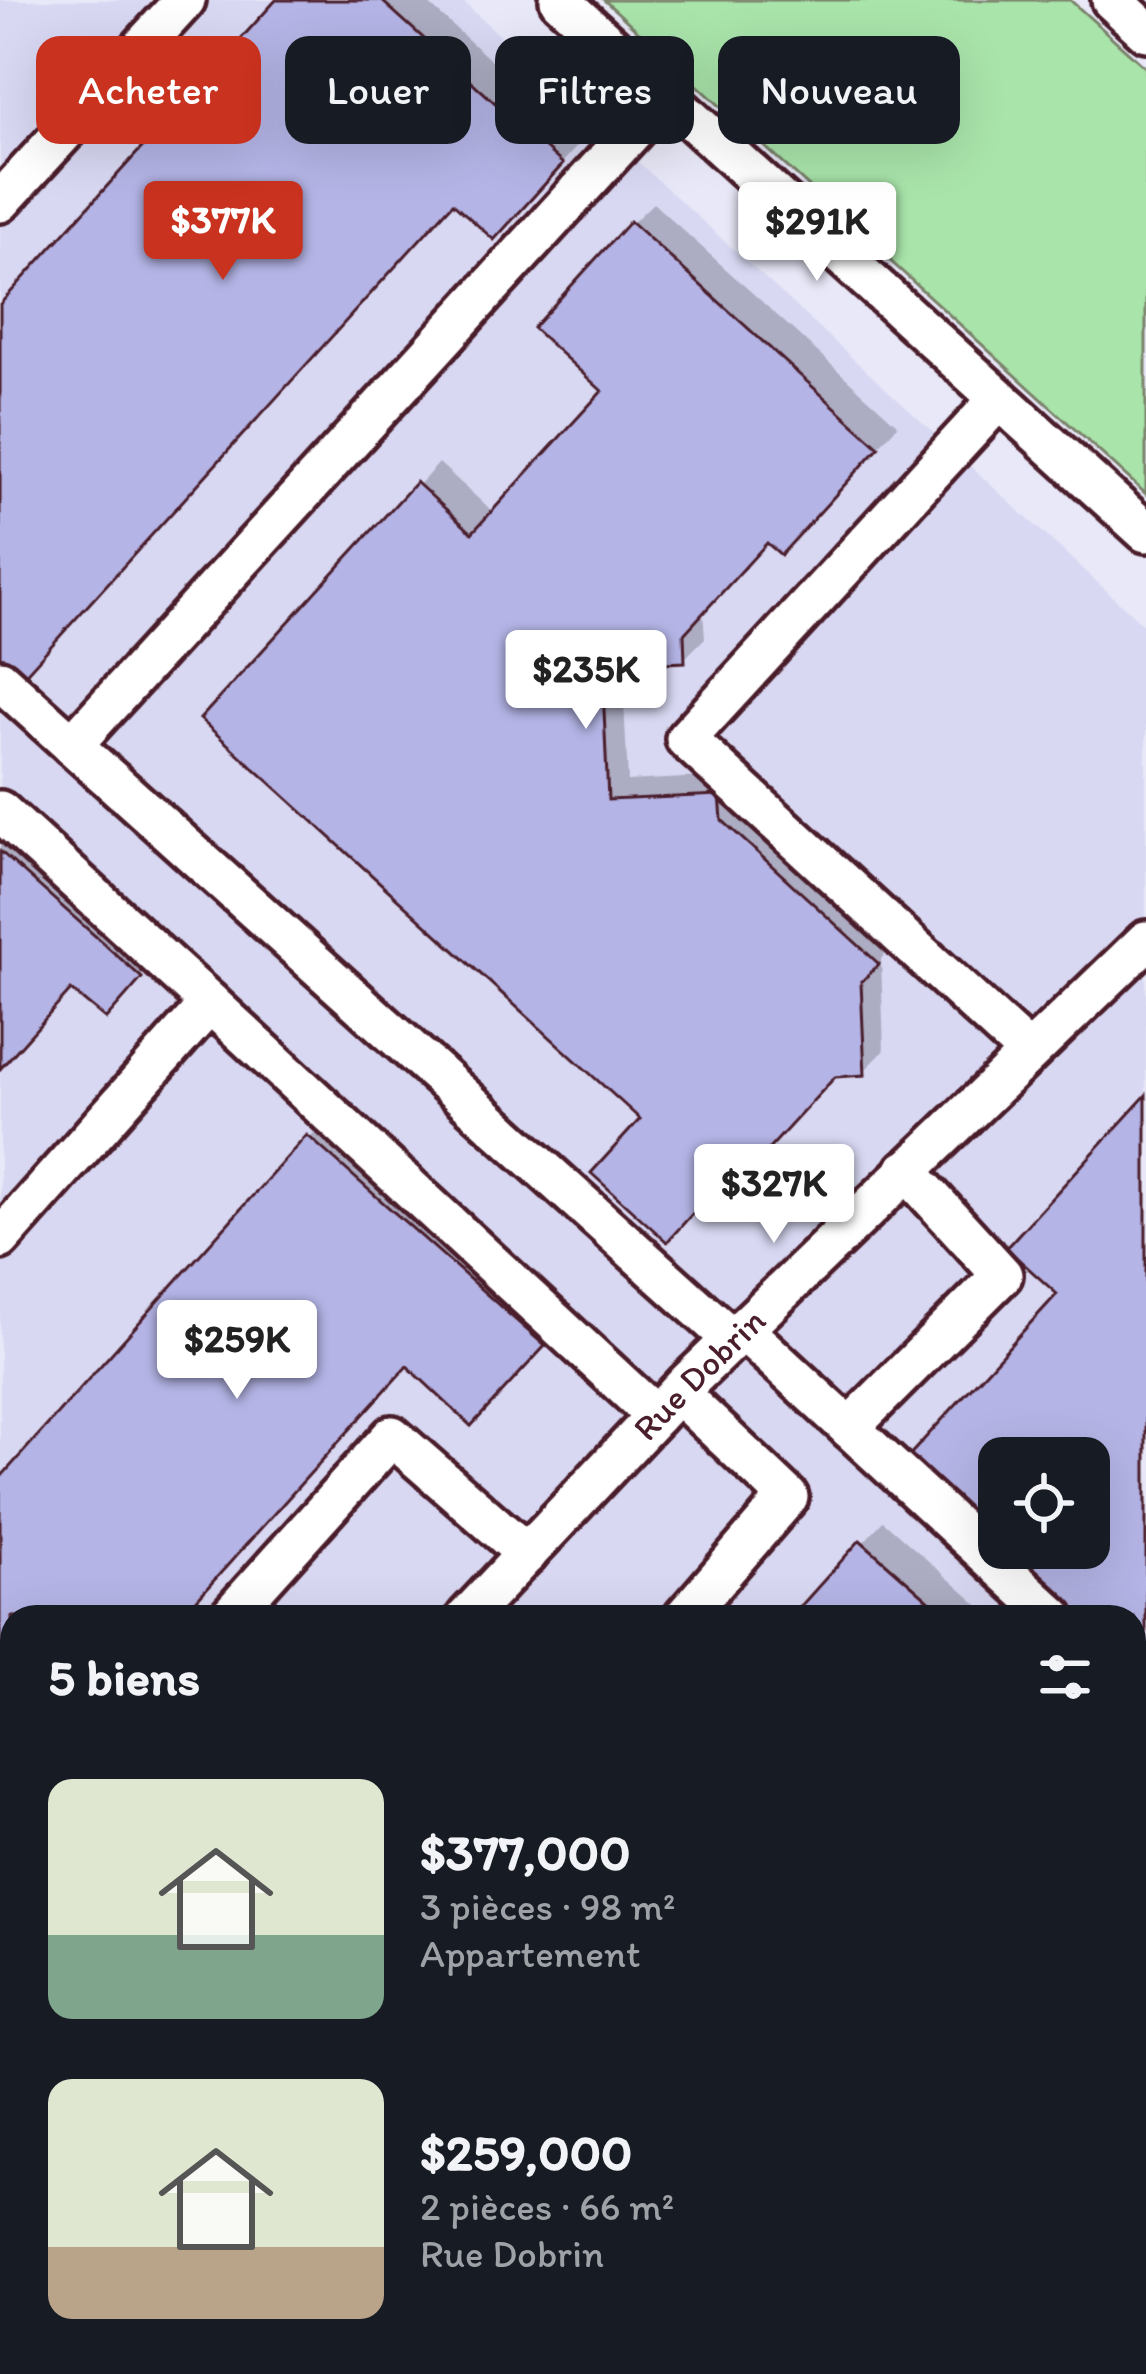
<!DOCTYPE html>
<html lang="fr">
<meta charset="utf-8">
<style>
body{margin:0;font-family:Itim,sans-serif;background:#242831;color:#f1f3f6;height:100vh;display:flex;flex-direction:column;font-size:45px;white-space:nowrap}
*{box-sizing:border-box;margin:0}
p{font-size:39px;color:#9ea1a6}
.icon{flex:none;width:66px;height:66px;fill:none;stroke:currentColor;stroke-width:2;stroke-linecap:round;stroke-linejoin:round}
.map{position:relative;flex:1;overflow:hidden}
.sheet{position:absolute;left:0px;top:1605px;width:1146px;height:771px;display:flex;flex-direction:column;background:#171b24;border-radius:36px 36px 0 0;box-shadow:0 12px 48px #0002}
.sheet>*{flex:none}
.banner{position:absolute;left:36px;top:36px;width:1074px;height:108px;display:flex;gap:24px}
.buttons{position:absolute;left:978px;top:1437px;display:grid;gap:24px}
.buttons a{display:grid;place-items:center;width:132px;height:132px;border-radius:24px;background:#171b24;box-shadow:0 12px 48px #0002;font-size:60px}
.price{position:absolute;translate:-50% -102px;padding:0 27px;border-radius:12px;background:#fff;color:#222;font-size:39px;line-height:78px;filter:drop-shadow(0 3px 6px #0008)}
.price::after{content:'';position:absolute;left:50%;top:72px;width:36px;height:27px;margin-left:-18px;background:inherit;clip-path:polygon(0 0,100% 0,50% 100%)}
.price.current{background:#c8321e;color:#fff}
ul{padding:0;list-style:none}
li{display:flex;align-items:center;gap:36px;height:300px;padding:0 48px}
li span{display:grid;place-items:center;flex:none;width:336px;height:240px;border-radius:24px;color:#555}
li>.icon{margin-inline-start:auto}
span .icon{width:144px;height:144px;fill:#fffc;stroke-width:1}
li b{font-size:51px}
h2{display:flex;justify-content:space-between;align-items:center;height:144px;padding:0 48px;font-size:51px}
.pill{padding:0 42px;border-radius:24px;background:#171b24;box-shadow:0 12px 48px #0002;font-size:42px;line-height:108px}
.pill.current{background:#c8321e;color:#fff}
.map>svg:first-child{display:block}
.built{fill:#d8d8f3;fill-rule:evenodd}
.green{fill:#a9e4aa;stroke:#7a826a;stroke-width:3}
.shadow{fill:#0003}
.building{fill:#b4b4e6;stroke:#4a1f2b;stroke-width:3}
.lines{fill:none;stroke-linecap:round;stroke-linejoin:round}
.minor-casing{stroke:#4a1f2b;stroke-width:48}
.path{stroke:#4a1f2b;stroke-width:8;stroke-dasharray:12 9;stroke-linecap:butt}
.minor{stroke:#fff;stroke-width:39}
.labels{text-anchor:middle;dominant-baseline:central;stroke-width:10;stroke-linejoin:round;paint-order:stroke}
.street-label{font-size:36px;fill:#4a1f2b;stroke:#fff}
</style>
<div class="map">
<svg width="1146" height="2374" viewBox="0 0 1146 2374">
<rect width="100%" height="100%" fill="#e8e8f8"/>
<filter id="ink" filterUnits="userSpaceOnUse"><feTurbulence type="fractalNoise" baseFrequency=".00833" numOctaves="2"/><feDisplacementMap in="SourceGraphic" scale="24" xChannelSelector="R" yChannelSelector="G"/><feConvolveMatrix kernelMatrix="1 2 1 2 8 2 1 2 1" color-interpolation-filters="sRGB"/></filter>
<g filter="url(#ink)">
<path class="built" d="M0 0H461L1146 627V2374H0ZM999 1458H1089V1548H999ZM12 1617H1134V2364H12Z"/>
<path class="green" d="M604 0H1070L1146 68V494Z"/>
<g class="shadow">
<path d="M280 0H424L581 142 515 215 454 200 0 309Z"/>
<path d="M653 203 898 425 802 530 768 539 703 610 705 638 684 659 622 662 628 781 740 775 897 941 881 959 884 1051 863 1072 835 1074 748 1150 645 1119 204 719 439 463 494 513 606 390 632 223Z"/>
<path d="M0 821 156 960 122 999 72 986 0 1067Z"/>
<path d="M325 1121 559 1328 487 1406 407 1363 179 1617H12V1803L0 1817V1483Z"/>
<path d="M883 1521 992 1617H795Z"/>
<path d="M1134 1741 1146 1752V2028L1134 2042Z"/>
<path d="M740 2364H856L867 2374H731Z"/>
<path d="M31 2370 49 2374H0Z"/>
</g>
<g class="building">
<path d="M276 0H381L563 164 494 240 453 203 12 689 0 678V304Z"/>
<path d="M630 221 879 447 781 555 767 543 684 634 685 662 602 666 608 800 720 795 722 820 879 964 861 982 865 1075 835 1077 757 1162 747 1153 667 1242 591 1173 640 1119 200 719 416 482 472 533 602 391 533 328Z"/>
<path d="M0 851 142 978 106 1019 71 990 0 1069Z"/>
<path d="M1146 1095V1675L1134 1664V1617H1082L1006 1548H1089V1458H999V1542L907 1458 1057 1294 1006 1248Z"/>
<path d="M307 1135 545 1346 471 1426 407 1366 181 1617H12V1806L0 1819V1478Z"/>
<path d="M860 1540 948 1617H791Z"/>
<path d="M1134 1780 1146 1790V2030L1134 2043Z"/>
<path d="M736 2364H812L824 2374H727Z"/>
</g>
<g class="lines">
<defs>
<g id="minor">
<path d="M560 0 1146 532"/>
<path d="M1112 0 1146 31"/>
<path d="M0 202 185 0"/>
<path d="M999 399 686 739 1029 1053"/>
<path d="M0 680 732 1339"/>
<path d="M72 745 665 96"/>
<path d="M0 811 210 1003 0 1239"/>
<path d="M210 1003 656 1416"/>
<path d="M742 1329 1054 1617"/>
<path d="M678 1393 788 1497 684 1617"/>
<path d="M849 1428 1002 1275 906 1170"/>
<path d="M229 1617 392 1436 527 1554"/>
<path id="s1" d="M467 1617 688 1382 1146 941"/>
<path d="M1134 1691 1146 1702"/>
<path d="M0 1872 12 1858"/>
<path d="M0 2116 12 2103"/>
<path d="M261 2364 272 2374"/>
<path d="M481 2364 492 2374"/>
<path d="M679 2374 688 2364"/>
</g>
</defs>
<use href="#minor" class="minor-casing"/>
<path class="path" d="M13 2374 20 2364"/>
<use href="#minor" class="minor"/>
</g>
</g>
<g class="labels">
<g class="street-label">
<text stroke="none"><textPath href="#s1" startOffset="336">Rue Dobrin</textPath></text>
</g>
</g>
</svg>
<div class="buttons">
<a><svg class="icon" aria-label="locate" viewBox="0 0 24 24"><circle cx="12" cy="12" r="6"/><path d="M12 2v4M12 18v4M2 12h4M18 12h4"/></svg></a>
</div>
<b class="price current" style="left:223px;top:283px">$377K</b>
<b class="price" style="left:817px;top:284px">$291K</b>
<b class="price" style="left:586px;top:732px">$235K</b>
<b class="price" style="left:774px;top:1246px">$327K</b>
<b class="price" style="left:237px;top:1402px">$259K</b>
<div class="banner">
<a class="pill current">Acheter</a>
<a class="pill">Louer</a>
<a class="pill">Filtres</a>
<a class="pill">Nouveau</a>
</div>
<section class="sheet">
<h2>5 biens<svg class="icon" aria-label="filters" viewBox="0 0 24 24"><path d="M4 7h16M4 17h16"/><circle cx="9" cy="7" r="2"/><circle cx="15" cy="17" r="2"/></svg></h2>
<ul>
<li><span style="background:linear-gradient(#dfe7d0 65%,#7fa58c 0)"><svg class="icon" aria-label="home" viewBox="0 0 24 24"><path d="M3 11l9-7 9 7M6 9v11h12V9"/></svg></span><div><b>$377,000</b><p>3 pièces · 98 m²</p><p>Appartement</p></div></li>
<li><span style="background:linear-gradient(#dfe7d0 70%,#b9a48a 0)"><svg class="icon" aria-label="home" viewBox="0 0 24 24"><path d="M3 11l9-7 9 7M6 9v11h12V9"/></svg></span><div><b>$259,000</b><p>2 pièces · 66 m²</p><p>Rue Dobrin</p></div></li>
</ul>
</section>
</div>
